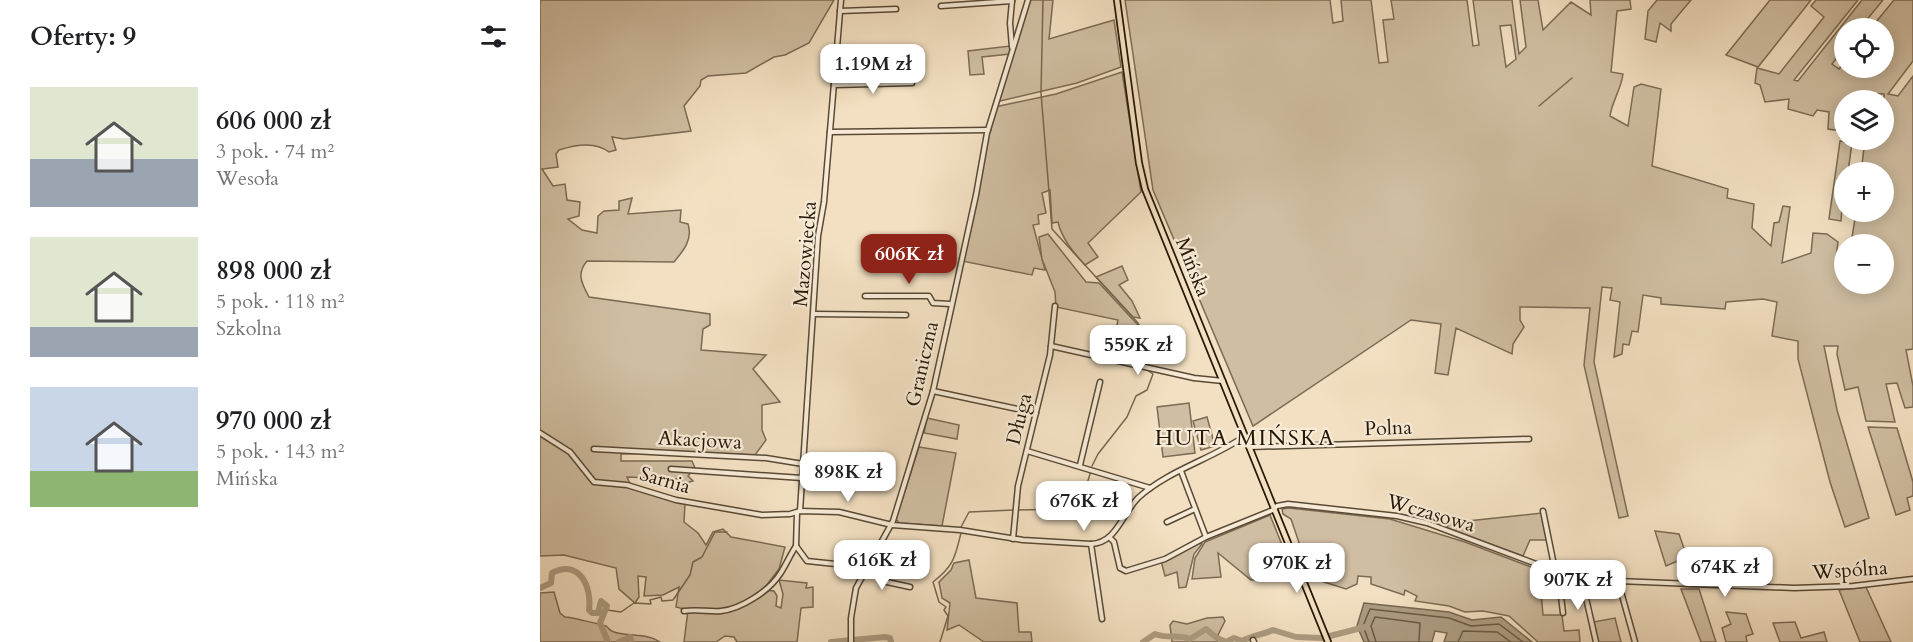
<!DOCTYPE html>
<html lang="pl">
<meta charset="utf-8">
<style>
body{margin:0;font-family:Cardo,serif;background:#f6f6f6;color:#202124;height:100vh;display:flex;flex-direction:column;font-size:22px;white-space:nowrap}
*{box-sizing:border-box;margin:0}
p{font-size:20px;color:#757577}
.icon{flex:none;width:33px;height:33px;fill:none;stroke:currentColor;stroke-width:2;stroke-linecap:round;stroke-linejoin:round}
.map{position:relative;flex:1;overflow:hidden}
.sheet{display:flex;flex-direction:column;background:#fff;width:540px}
.sheet>*{flex:none}
.controls{position:absolute;left:1294px;top:18px;display:grid;gap:12px}
.controls a{display:grid;place-items:center;width:60px;height:60px;border-radius:50%;background:#fff;box-shadow:0 3px 15px #0003;font-size:30px}
.price{position:absolute;translate:-50% -51px;padding:0 14px;border-radius:12px;background:#fff;color:#222;font-size:20px;line-height:39px;filter:drop-shadow(0 2px 3px #0008)}
.price::after{content:'';position:absolute;left:50%;top:36px;width:18px;height:14px;margin-left:-9px;background:inherit;clip-path:polygon(0 0,100% 0,50% 100%)}
.price.active{background:#8f2418;color:#fff}
ul{padding:0;list-style:none}
li{display:flex;align-items:center;gap:18px;height:150px;padding:0 30px}
li span{display:grid;place-items:center;flex:none;width:168px;height:120px;border-radius:0px;color:#555}
li>.icon{margin-inline-start:auto}
span .icon{width:72px;height:72px;fill:#fffc;stroke-width:1}
li b{font-size:26px}
h2{display:flex;justify-content:space-between;align-items:center;height:72px;padding:0 30px;font-size:26px}
main{display:flex;flex:1;min-height:0}
.map>svg:first-child{display:block}
.green{fill:#d0bea2;stroke:#7b6b54;stroke-width:1.5;fill-rule:evenodd}
.water{fill:#ad9c82;stroke:#776750;stroke-width:1.5}
.lines{fill:none;stroke-linecap:round;stroke-linejoin:round}
.shore{stroke:#6a5a44;stroke-width:1.5}
.stream{stroke:#776750;stroke-width:1.5}
.river{stroke:#ad9c82;stroke-width:6}
.minor-casing{stroke:#594a35;stroke-width:7}
.major-casing{stroke:#261806;stroke-width:8}
.minor{stroke:#f7ebd7;stroke-width:4}
.major{stroke:#f3e0c2;stroke-width:4.5}
.labels{text-anchor:middle;dominant-baseline:central;stroke-width:4.5;stroke-linejoin:round;paint-order:stroke}
.street-label{font-size:20px;fill:#261806;stroke:#f7ebd7}
.quarter-label{font-size:22px;letter-spacing:1.5px;fill:#261806;stroke:#f7ebd7}
</style>
<main>
<section class="sheet">
<h2>Oferty: 9<svg class="icon" aria-label="filters" viewBox="0 0 24 24"><path d="M4 7h16M4 17h16"/><circle cx="9" cy="7" r="2"/><circle cx="15" cy="17" r="2"/></svg></h2>
<ul>
<li><span style="background:linear-gradient(#dfe7d0 60%,#9aa5b1 0)"><svg class="icon" aria-label="home" viewBox="0 0 24 24"><path d="M3 11l9-7 9 7M6 9v11h12V9"/></svg></span><div><b>606 000 zł</b><p>3 pok. · 74 m²</p><p>Wesoła</p></div></li>
<li><span style="background:linear-gradient(#dfe7d0 75%,#9aa5b1 0)"><svg class="icon" aria-label="home" viewBox="0 0 24 24"><path d="M3 11l9-7 9 7M6 9v11h12V9"/></svg></span><div><b>898 000 zł</b><p>5 pok. · 118 m²</p><p>Szkolna</p></div></li>
<li><span style="background:linear-gradient(#c9d6e8 70%,#8fb573 0)"><svg class="icon" aria-label="home" viewBox="0 0 24 24"><path d="M3 11l9-7 9 7M6 9v11h12V9"/></svg></span><div><b>970 000 zł</b><p>5 pok. · 143 m²</p><p>Mińska</p></div></li>
</ul>
</section>
<div class="map">
<svg width="1373" height="642" viewBox="0 0 1373 642">
<rect width="100%" height="100%" fill="#f3e0c2"/>
<filter id="stains"><feTurbulence type="fractalNoise" baseFrequency=".00333" numOctaves="4"/><feColorMatrix values="0 0 0 0 .2 0 0 0 0 .09 0 0 0 0 .02 0 0 0 .5 -.17"/></filter>
<radialGradient id="worn" r=".72"><stop offset=".6" stop-color="#630" stop-opacity="0"/><stop offset="1" stop-color="#630" stop-opacity=".3"/></radialGradient>
<g class="green">
<path d="M0 0H294L269 43 245 55 234 57 206 73 168 76 161 80 160 86 144 106 151 131 84 139 72 137 76 150 69 152C55 141 34 145 19 150L16 154 18 167 2 169 13 186 25 184 27 200 40 202 39 216 28 219 42 230 57 233 58 216 64 211 79 210V201L92 198 88 214 141 210 140 222 148 224C153 239 144 250 134 262L47 261C36 274 42 284 49 297L170 314V325L163 329 161 350 226 355 213 369 240 402 222 405V430L226 440 215 455 141 452 81 454V461H152L155 468 148 476 153 481 143 484 141 479 87 477 92 488 145 504 144 522 158 533 166 545 173 532 183 529 191 537 245 547 239 569 223 590 234 591 237 596 236 606 241 608 243 594 239 580 267 583 266 588 273 587V607L261 608 257 642H197L194 637 185 636 176 642H144L148 610 136 607 139 587 123 595 104 596 106 577 98 576 99 597 95 603 79 589 76 568 24 555 0 556Z"/>
<path d="M489 0H513L509 39 574 20 581 67 537 83 456 102Z"/>
<path d="M585 0H790L793 23 803 21 801 0H831L839 63 848 62 843 20 854 19 851 0H927L933 46 939 45 933 0H972L979 54 986 47 980 0H998L1003 30 1031 2 1051 15 1050 0H1090L1091 9 1077 11 1071 72 1083 74C1081 90 1072 101 1070 116L1088 126 1094 87 1101 84 1121 89 1112 166 1188 189 1187 198 1214 204 1212 228 1231 246 1234 223 1239 222 1243 206 1250 207 1242 263 1271 253 1273 233 1287 234 1298 242 1295 264 1305 265V284H1344V244H1311L1316 212H1344V172H1321L1325 140H1344V94L1319 93 1317 100H1305V137H1300L1301 131 1288 129 1289 112 1277 110 1273 116 1248 109 1249 99 1225 102 1220 85 1215 83 1217 68 1239 74 1284 17 1271 6 1276 0H1318L1254 80 1258 81 1322 0H1343L1320 28H1305V47L1292 64 1299 69 1305 61V68H1344V28H1331L1354 0H1373V61L1348 94 1358 96 1373 76V349L1366 350 1373 386V407L1365 408 1357 383 1346 384 1355 422 1326 421 1318 387 1305 390 1297 354 1298 346H1284L1297 410 1329 518 1305 527 1290 482 1258 359V341L1232 336 1237 302 1223 299 1186 302 1185 309 1121 304V298L1103 295 1098 332 1092 331 1089 345 1083 344 1082 354 1074 357 1080 302 1070 300 1072 288 1062 287 1054 362 1088 516 1079 518 1044 365 1050 308 980 307V320L984 327 973 344 972 354 916 328 908 375 895 373 901 324 871 320 713 426 613 190ZM971 25 976 59 966 67 960 26Z"/>
<path d="M1117 0H1151L1131 24V31L1120 23 1116 42 1105 39 1108 11Z"/>
<path d="M1230 0H1271L1218 67 1186 55Z"/>
<path d="M470 46V54L442 57 444 74 430 75 428 51Z"/>
<path d="M582 72 601 192 548 243 558 257 545 265C533 252 522 239 518 222L512 223 510 190 502 193 506 213 498 215 499 224 493 225 505 270 494 268 492 275 422 261 455 107 516 94Z"/>
<path d="M1300 141 1312 143 1308 172H1305L1301 221 1289 219Z"/>
<path d="M508 234 546 282 559 283 597 324 602 334 576 329 578 320 516 307 515 292 502 259 499 237Z"/>
<path d="M582 266 588 280 579 285 592 301 600 318 593 317 556 277Z"/>
<path d="M649 403 655 453 623 457 617 407Z"/>
<path d="M667 417 675 446 661 450 653 421Z"/>
<path d="M387 418 419 425 417 439 384 433Z"/>
<path d="M1328 427 1357 428 1373 482V496L1367 498 1370 510 1356 515Z"/>
<path d="M379 447 416 453 402 526 359 523 356 519Z"/>
<path d="M749 508 850 519 925 542 999 570 1003 615H1022L1024 631 1039 630 1040 642H998L969 616 943 611 925 612 909 606 875 601 877 596 865 590 864 595 831 584V577L818 576 817 584 806 589 771 578 751 519 743 514 742 509Z"/>
<path d="M1002 513 1007 540H990L983 556 907 528 909 523Z"/>
<path d="M730 515 755 577 711 580 678 553 681 577 652 579 655 558 665 542Z"/>
<path d="M1115 531 1139 534 1156 583H1149L1142 559 1126 566Z"/>
<path d="M657 543 662 544 654 554 646 587 639 588 637 572 625 576 621 561Z"/>
<path d="M429 560 436 598 477 603 479 632H491L492 642H444L419 625 407 630 410 603 402 598 399 582 411 570 414 563Z"/>
<path d="M1326 587 1351 642H1320L1299 590Z"/>
<path d="M1141 589H1159L1176 642H1161Z"/>
<path d="M14 592 20 613 25 617C30 617 63 625 66 626 71 630 68 630 74 632 89 637 107 633 120 642H0V593Z"/>
<path d="M1186 612 1206 614 1213 634 1206 636 1207 642H1186L1182 628 1191 624Z"/>
<path d="M683 617 685 621 678 635V642H632L630 625 633 621 647 624 667 618Z"/>
<path d="M1075 618 1081 642H1057L1053 622Z"/>
<path d="M1255 622 1261 638 1284 632 1287 642H1240L1233 623Z"/>
</g>
<path class="water" d="M824 603 909 612 932 620 961 617 992 642H904L907 633 895 631 892 642H824L817 626Z"/>
<g class="lines">
<g class="shore">
<path d="M829 642 823 626 830 609 909 618 931 626 959 624 983 642"/>
<path d="M836 642 831 626 835 617 880 623 879 642"/>
<path d="M918 642 923 631 957 632 971 642"/>
</g>
<g class="stream">
<path d="M503 0 501 93 512 229 598 323 608 343 609 365"/>
<path d="M999 106 1032 78"/>
<path d="M552 466 558 454 587 417 596 396 607 390 613 374 607 370"/>
<path d="M478 510 524 509 544 493 551 471"/>
<path d="M421 527 429 512 474 510"/>
<path d="M67 610 81 612 94 603 111 604 110 600 121 597 122 601 133 600 150 575 153 562 162 557 175 532H187"/>
<path d="M400 642 408 616 404 610 406 607 399 602 393 582C414 566 415 557 421 533"/>
</g>
<g class="river">
<path d="M0 588 11 583 12 573C40 558 52 588 49 610L52 613H58L61 601 67 606 60 623 68 642"/>
<path d="M79 642 90 637 92 642"/>
<path d="M291 642 345 637 350 638 351 642"/>
<path d="M603 642 615 634C627 639 638 634 650 639L666 629 677 638 686 642 694 638 702 641C714 635 721 635 733 630L756 637 782 638 825 627"/>
</g>
<defs>
<g id="minor">
<path d="M472 1 470 23 472 47"/>
<path d="M401 6 472 1"/>
<path d="M300 11 356 9"/>
<path d="M294 85 372 83"/>
<path d="M290 132 448 130"/>
<path d="M325 296H389L393 303 410 304"/>
<path d="M274 314 366 315"/>
<path d="M511 346 654 378 683 381"/>
<path d="M393 391 496 413"/>
<path d="M0 433 30 452 54 482 87 485 136 500 222 515 250 514 260 511 299 512 352 525 420 530 483 540 551 544C577 543 582 513 599 497 629 470 672 459 705 436"/>
<path d="M709 447 989 439"/>
<path d="M54 449 226 458 263 464"/>
<path d="M487 451 610 488"/>
<path d="M540 465 560 382"/>
<path d="M131 469 262 478"/>
<path d="M641 471 666 537 733 510 737 506 748 504 857 516 887 523 1015 571 1078 581 1254 588 1313 586 1373 579"/>
<path d="M260 511 278 236 284 202 301 0"/>
<path d="M1003 511 1015 570"/>
<path d="M257 513 256 546 267 561 324 567 347 582 370 587"/>
<path d="M627 522 655 509"/>
<path d="M570 538 574 542 580 568 586 571 625 559 666 537"/>
<path d="M473 539 478 486 510 355 515 306"/>
<path d="M551 544 562 619"/>
<path d="M1018 571 1023 613"/>
<path d="M1041 576 1056 642"/>
<path d="M1078 581 1095 642"/>
<path d="M144 611C157 609 169 612 181 611 201 609 229 591 240 574 246 565 250 555 256 546"/>
<path d="M713 640 714 642"/>
<path d="M311 642V618L316 588 353 521 393 391 436 195 447 133 488 0"/>
</g>
<path id="major" d="M577 0 599 163 605 189 788 642"/>
</defs>
<use href="#minor" class="minor-casing"/>
<use href="#major" class="major-casing"/>
<use href="#minor" class="minor"/>
<use href="#major" class="major"/>
</g>
<g class="labels">
<g class="street-label">
<text transform="translate(265 254) rotate(-85)">Mazowiecka</text>
<text transform="translate(653 267) rotate(68)">Mińska</text>
<text transform="translate(382 364) rotate(-77)">Graniczna</text>
<text transform="translate(479 419) rotate(-76)">Długa</text>
<text transform="translate(848 428) rotate(-2)">Polna</text>
<text transform="translate(160 440) rotate(3)">Akacjowa</text>
<text transform="translate(125 480) rotate(16)">Sarnia</text>
<text transform="translate(891 513) rotate(16)">Wczasowa</text>
<text transform="translate(1310 570) rotate(-4)">Wspólna</text>
</g>
<g class="quarter-label">
<text x="705" y="438">HUTA MIŃSKA</text>
</g>
</g>
<rect width="100%" height="100%" filter="url(#stains)"/>
<rect width="100%" height="100%" fill="url(#worn)"/>
</svg>
<div class="controls">
<a><svg class="icon" aria-label="locate" viewBox="0 0 24 24"><circle cx="12" cy="12" r="6"/><path d="M12 2v4M12 18v4M2 12h4M18 12h4"/></svg></a>
<a><svg class="icon" aria-label="layers" viewBox="0 0 24 24"><path d="M12 4l9 5-9 5-9-5zM3 14l9 5 9-5"/></svg></a>
<a>+</a>
<a>−</a>
</div>
<b class="price" style="left:333px;top:95px">1.19M zł</b>
<b class="price active" style="left:369px;top:285px">606K zł</b>
<b class="price" style="left:598px;top:376px">559K zł</b>
<b class="price" style="left:308px;top:503px">898K zł</b>
<b class="price" style="left:544px;top:532px">676K zł</b>
<b class="price" style="left:342px;top:591px">616K zł</b>
<b class="price" style="left:757px;top:594px">970K zł</b>
<b class="price" style="left:1185px;top:598px">674K zł</b>
<b class="price" style="left:1038px;top:611px">907K zł</b>
</div>
</main>
